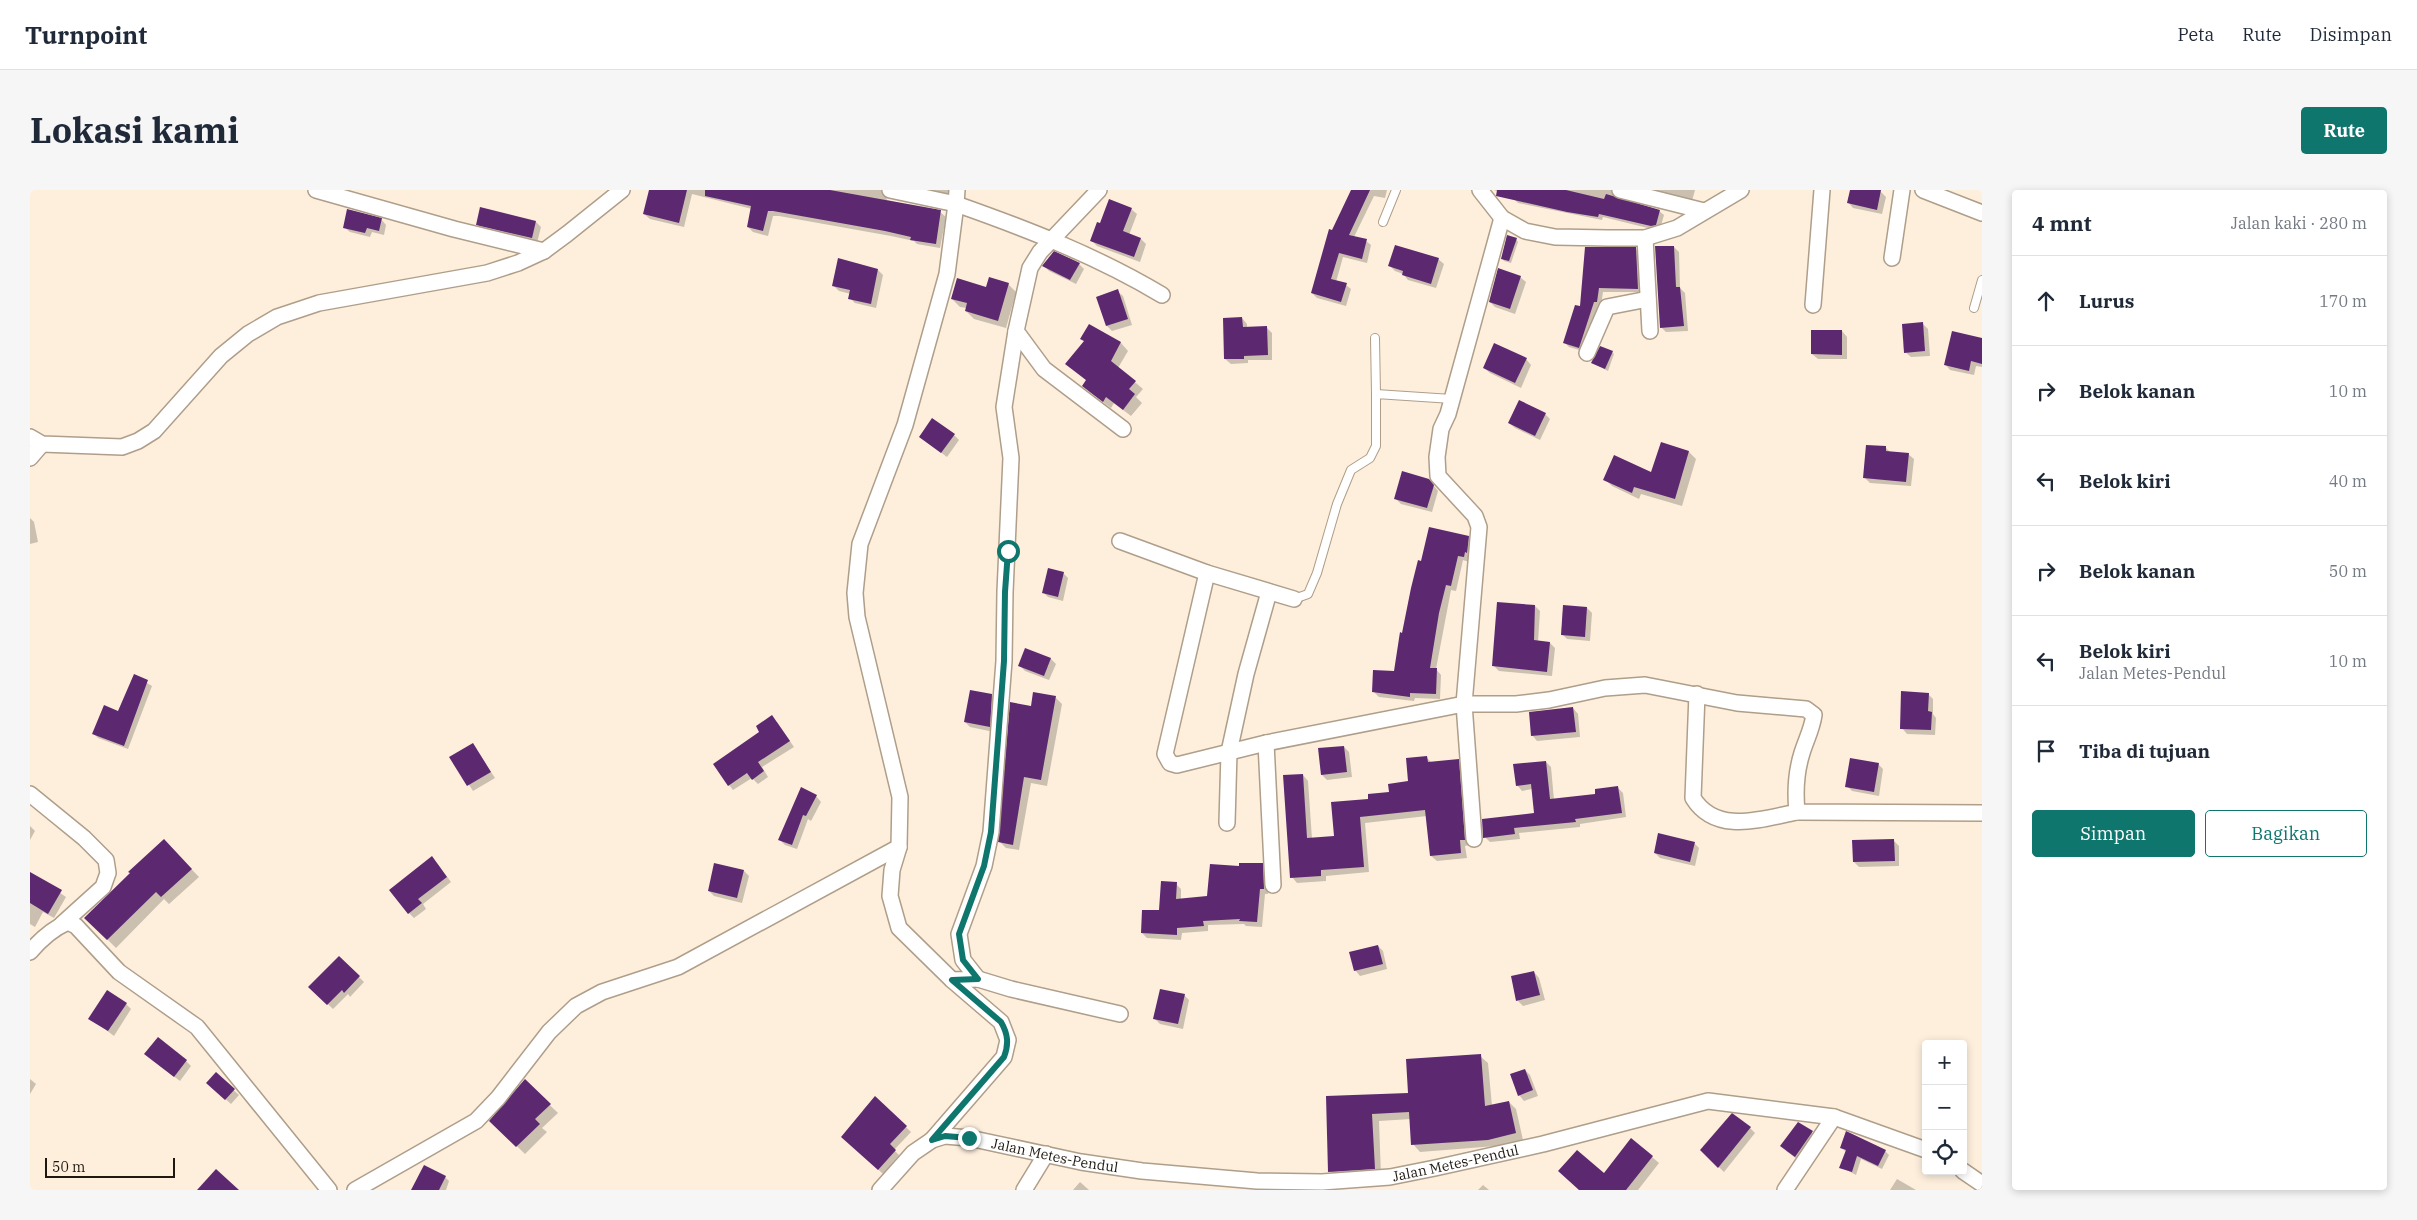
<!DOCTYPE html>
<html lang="id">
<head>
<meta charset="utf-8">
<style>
	:root { --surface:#fff; --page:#f6f6f7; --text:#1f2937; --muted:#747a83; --line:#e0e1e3; --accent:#0f766e }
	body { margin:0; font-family:"IBM Plex Serif",serif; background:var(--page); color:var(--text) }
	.controls { position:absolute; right:15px; bottom:15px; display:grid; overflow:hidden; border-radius:5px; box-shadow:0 2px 8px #0003 }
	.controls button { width:45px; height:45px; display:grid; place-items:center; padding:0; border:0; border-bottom:1px solid var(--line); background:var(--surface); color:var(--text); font:25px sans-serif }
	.scale { position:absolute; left:15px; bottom:12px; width:130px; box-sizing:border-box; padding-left:5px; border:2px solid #1f1810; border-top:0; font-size:14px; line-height:18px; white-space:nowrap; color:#1f1810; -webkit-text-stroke:4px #feefdd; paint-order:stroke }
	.stop { position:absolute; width:15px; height:15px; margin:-11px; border:4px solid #0f766e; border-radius:50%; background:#fff }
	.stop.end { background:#0f766e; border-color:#fff; box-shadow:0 1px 5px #0008 }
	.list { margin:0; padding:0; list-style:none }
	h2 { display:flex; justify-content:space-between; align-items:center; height:65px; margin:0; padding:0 20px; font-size:21px }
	h2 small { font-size:16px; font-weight:400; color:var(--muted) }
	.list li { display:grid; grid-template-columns:32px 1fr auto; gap:15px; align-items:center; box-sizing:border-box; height:90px; padding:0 20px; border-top:1px solid var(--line) }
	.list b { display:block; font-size:19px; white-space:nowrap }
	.list p { margin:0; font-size:16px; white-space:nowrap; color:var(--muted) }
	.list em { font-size:16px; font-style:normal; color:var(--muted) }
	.actions { display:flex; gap:10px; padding:15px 20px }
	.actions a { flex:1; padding:11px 0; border:1px solid var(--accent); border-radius:5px; text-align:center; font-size:18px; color:var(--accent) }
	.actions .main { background:var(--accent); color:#fff }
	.icon { flex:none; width:28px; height:28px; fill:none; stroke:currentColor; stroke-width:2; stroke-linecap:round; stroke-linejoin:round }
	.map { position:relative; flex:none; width:1952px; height:1000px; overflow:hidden; border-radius:5px }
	header { display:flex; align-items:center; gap:30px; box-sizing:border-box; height:70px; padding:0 25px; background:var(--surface); border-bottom:1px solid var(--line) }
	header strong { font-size:24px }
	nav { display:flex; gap:28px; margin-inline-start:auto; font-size:18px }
	.intro { display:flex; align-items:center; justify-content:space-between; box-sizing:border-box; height:120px; padding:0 30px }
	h1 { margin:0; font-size:35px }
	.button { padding:12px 22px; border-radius:5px; background:var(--accent); color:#fff; font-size:18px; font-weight:700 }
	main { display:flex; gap:30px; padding:0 30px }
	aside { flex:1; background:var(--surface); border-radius:5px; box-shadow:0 2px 8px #0003 }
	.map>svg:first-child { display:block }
	.shadow { fill:#0003 }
	.building { fill:#5c2971 }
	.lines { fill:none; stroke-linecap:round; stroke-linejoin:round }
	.service-casing { stroke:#af9e89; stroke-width:10 }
	.minor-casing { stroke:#af9e89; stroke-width:18 }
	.service { stroke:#fff; stroke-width:8 }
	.minor { stroke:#fff; stroke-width:15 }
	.route { stroke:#0f766e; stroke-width:6 }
	.labels { text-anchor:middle; stroke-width:5; stroke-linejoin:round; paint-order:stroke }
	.street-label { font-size:14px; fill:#1f1810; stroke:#feefdd }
</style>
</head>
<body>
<header>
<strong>Turnpoint</strong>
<nav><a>Peta</a><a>Rute</a><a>Disimpan</a></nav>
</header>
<div class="intro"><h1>Lokasi kami</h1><a class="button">Rute</a></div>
<main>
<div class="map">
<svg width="1952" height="1000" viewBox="0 0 1952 1000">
	<rect width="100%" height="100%" fill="#feefdd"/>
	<g class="shadow">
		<polygon points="643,0 858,0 855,4 857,10 910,22 916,27 910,58 887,54 884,51 861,46 749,26 743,26 738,46 723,42 718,37 722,19 662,4 654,37 620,29 614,24"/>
		<polygon points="889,0 922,0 920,7"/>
		<polygon points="1323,0 1357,0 1355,8 1344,6 1324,47 1336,51 1341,55 1337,73 1313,67 1306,92 1316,95 1321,99 1316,116 1287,108 1282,103 1303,42"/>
		<polygon points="1464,0 1587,0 1585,7 1629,21 1634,25 1630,39 1626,40 1573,27 1572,30 1488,13 1483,8"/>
		<polygon points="1619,0 1665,0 1662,11"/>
		<polygon points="1821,0 1851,2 1856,7 1852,24 1823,18 1818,12"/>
		<polygon points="1101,19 1107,24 1099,45 1111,49 1116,54 1110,72 1067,56 1062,51 1071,34"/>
		<polygon points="351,29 356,35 354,45 342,42 340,47 320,42 314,37"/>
		<polygon points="506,32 511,37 507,53 453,40 447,34"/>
		<polygon points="1486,49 1488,52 1481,73 1474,71 1472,68"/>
		<polygon points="1644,57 1649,62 1650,98 1655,103 1658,141 1636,142 1631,137"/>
		<polygon points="1556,58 1606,59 1610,63 1612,102 1573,102 1571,116 1569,115 1553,161 1539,157 1535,153 1551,118"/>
		<polygon points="1408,69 1414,74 1406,98 1378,90 1373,84 1365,81 1360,76"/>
		<polygon points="1049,74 1054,79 1046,94 1019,81 1014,76"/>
		<polygon points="848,80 853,85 846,118 825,113 820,108 821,104 809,101 804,96"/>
		<polygon points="1490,87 1496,92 1485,124 1465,117 1460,112"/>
		<polygon points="978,94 986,102 976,138 944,129 936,121 937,118 930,117 922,109"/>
		<polygon points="1087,101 1093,106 1102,135 1082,141 1077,136 1067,107"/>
		<polygon points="1212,128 1217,134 1217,138 1237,138 1242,143 1242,170 1218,170 1218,173 1201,174 1195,169"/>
		<polygon points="1893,134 1898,139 1900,166 1881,167 1875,162"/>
		<polygon points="1059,135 1091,153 1098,161 1088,178 1113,199 1106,207 1112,213 1101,226 1084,213 1081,218 1061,203 1054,196 1057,191 1037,174 1055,152 1052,149"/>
		<polygon points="1812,141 1817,147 1817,169 1788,169 1782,164"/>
		<polygon points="1952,149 1952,177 1946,176 1944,185 1920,180 1915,174"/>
		<polygon points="1582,162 1584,164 1578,181 1562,173"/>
		<polygon points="1496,169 1501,175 1491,198 1460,183 1454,178"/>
		<polygon points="1515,224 1520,229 1510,250 1485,238 1479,233"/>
		<polygon points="924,245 929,250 917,267 890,247"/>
		<polygon points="1631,253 1659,262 1666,269 1652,316 1611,304 1609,309 1582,296 1575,289 1622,283"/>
		<polygon points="1856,258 1860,262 1878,264 1884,269 1881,296 1840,293 1835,288"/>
		<polygon points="1399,290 1408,301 1402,322 1371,314 1365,308"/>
		<polygon points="0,328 4,332 8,352 0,354"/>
		<polygon points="1438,347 1443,352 1439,372 1433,370 1426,401 1421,400 1406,479 1411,485 1410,509 1385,508 1384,511 1349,507 1344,502 1365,482 1392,372"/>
		<polygon points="1033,383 1038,388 1033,411 1018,407 1013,402"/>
		<polygon points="1505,416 1510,421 1508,452 1520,453 1525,458 1522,486 1469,481 1463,475"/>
		<polygon points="1557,418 1562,423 1560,451 1537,449 1532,444"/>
		<polygon points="1021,469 1026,474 1019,490 995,481 990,476"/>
		<polygon points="105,486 122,496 98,559 68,548 64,544 89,523"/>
		<polygon points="1898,504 1903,509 1903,524 1906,528 1905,545 1877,544 1872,538"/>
		<polygon points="961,505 967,510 964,542 940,537 935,532"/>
		<polygon points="1026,508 1032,514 1017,596 1001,593 989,660 976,658 970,652 1002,517"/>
		<polygon points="1543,518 1548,524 1550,547 1507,551 1502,545"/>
		<polygon points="747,532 764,557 732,577 738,587 728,594 722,588 703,600 699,595"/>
		<polygon points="443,554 465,588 443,601 421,567"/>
		<polygon points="1314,557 1319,562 1322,587 1297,590 1292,585"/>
		<polygon points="1396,567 1402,573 1428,570 1434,576 1440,655 1435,656 1437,668 1407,671 1401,666 1397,626 1335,633 1339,682 1296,686 1296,691 1267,693 1262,687 1273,585 1278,591 1282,649 1306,647 1340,610 1360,603 1380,593"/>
		<polygon points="1516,572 1521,577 1524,610 1567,605 1588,598 1593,603 1596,627 1550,634 1550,637 1489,643 1490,649 1460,652 1455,647 1505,624 1502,599 1492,601 1487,595"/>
		<polygon points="1848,574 1853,579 1849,606 1822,601 1817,596"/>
		<polygon points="786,606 791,612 781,631 778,629 767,659 755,655 750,650"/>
		<polygon points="0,636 5,641 0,650"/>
		<polygon points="1864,651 1869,656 1869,676 1829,677 1824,672"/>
		<polygon points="1664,653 1669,658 1665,676 1630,668 1625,663"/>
		<polygon points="142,659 169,687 139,714 134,709 86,758 56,728"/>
		<polygon points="407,673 421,692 393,714 396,719 384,728 379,723"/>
		<polygon points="1232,675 1237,680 1238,704 1235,704 1232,737 1216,736 1214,734 1178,735 1178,741 1152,743 1151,750 1117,748 1112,743 1130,722 1146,694 1151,699 1151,710 1178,707 1210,677"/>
		<polygon points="714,681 719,686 712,713 684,706 679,701"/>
		<polygon points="0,682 36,707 24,728 13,722 5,737 0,734"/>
		<polygon points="1348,756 1353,761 1357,779 1330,786 1325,780"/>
		<polygon points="309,767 334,792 320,807 318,804 303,819 280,797"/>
		<polygon points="1504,782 1509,788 1515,810 1493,816 1488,811"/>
		<polygon points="1154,805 1159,810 1153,839 1130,834 1125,829"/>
		<polygon points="96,814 101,819 84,846 60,828"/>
		<polygon points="1450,866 1458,873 1462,916 1479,912 1486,919 1493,950 1466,956 1390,962 1383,954 1381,929 1349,931 1351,986 1307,989 1300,981 1297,907 1379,904"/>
		<polygon points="121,869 156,871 161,876 150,891"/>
		<polygon points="1495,880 1500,885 1508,906 1494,911 1489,905"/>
		<polygon points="186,884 209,905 201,914 183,898"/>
		<polygon points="0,889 6,894 0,904"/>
		<polygon points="495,891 528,923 512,938 517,942 495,964 461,931"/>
		<polygon points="845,907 881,942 864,960 869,965 853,984 817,951 835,921 833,920"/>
		<polygon points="1768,933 1788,947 1771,972 1756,961"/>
		<polygon points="1720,938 1725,943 1694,982 1671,960"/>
		<polygon points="1812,958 1855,961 1859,965 1852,979 1831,969 1826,985 1811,977 1816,962"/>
		<polygon points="1622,967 1629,973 1608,1000 1550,1000 1574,985"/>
		<polygon points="415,987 419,991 416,1000 382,1000"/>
		<polygon points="1867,989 1886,1000 1860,1000"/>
		<polygon points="1050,992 1059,1000 1043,1000"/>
		<polygon points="1453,995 1459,1000 1448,1000"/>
	</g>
	<g class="building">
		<polygon points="619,0 657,0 649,33 613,24"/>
		<polygon points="675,0 800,0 911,20 906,54 880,50 881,47 855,41 743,21 738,21 733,41 717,37 721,16 675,6"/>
		<polygon points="1321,0 1340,0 1319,45 1337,49 1332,69 1309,63 1301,89 1317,93 1311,112 1281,103 1299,39 1302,40"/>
		<polygon points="1467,0 1536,0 1574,9 1576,4 1630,20 1626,35 1621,36 1569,24 1568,27 1537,22 1466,6"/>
		<polygon points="1820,0 1851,0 1847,20 1817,13"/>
		<polygon points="1079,9 1102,18 1093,41 1111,48 1104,67 1060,51 1067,32 1070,33"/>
		<polygon points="450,17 506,31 502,48 446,35"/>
		<polygon points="317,19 352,28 349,41 337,38 335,43 313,38"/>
		<polygon points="1477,45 1487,48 1479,71 1471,69"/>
		<polygon points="1365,55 1409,68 1401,94 1372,85 1373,81 1358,76"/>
		<polygon points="1625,56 1644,56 1646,97 1650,97 1654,136 1630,138"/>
		<polygon points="1555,57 1606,57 1608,99 1569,98 1567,112 1564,112 1549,158 1533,153 1545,115 1550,116"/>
		<polygon points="1024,61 1050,73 1040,90 1012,76"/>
		<polygon points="808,68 848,79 841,114 818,109 820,100 802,96"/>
		<polygon points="1468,78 1491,86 1480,119 1459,112"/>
		<polygon points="959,87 979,93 968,131 935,121 937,113 921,109 927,88 956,97"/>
		<polygon points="1088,99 1098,129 1076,136 1066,107"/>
		<polygon points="1212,127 1213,137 1237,136 1238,165 1214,166 1214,169 1194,169 1193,128"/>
		<polygon points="1893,132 1895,161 1874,163 1872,134"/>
		<polygon points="1059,134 1091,152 1081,171 1106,191 1099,199 1105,204 1093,220 1076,207 1073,212 1052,196 1056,190 1035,174 1054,151 1050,149"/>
		<polygon points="1781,140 1812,140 1812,165 1781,164"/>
		<polygon points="1922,141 1952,148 1952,174 1941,171 1939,181 1914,175"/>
		<polygon points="1464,153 1497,168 1485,193 1453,178"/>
		<polygon points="1570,156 1583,161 1575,179 1561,173"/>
		<polygon points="1489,210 1516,223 1505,246 1478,233"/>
		<polygon points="902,228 925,244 911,263 889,247"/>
		<polygon points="1631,252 1659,261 1645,309 1604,297 1602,303 1573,290 1584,265 1621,282"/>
		<polygon points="1836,255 1856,256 1856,261 1879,263 1876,292 1833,288"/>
		<polygon points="1372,281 1399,289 1404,295 1397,318 1364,309"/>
		<polygon points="1399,337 1439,346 1437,363 1435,362 1434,367 1428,366 1421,396 1416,395 1409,423 1400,478 1407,478 1406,504 1380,503 1380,507 1342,502 1343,480 1364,481 1370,442 1372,443 1381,398 1388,370 1391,371"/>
		<polygon points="1018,378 1034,382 1028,407 1012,403"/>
		<polygon points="1467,412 1505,415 1504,450 1520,452 1517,482 1462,476"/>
		<polygon points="1533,415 1557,417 1555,447 1531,445"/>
		<polygon points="995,458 1021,468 1014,486 988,476"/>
		<polygon points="104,484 118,490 94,556 62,544 74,515 88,521"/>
		<polygon points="940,500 962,504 960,537 934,532"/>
		<polygon points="1871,501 1899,503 1898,521 1902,522 1901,540 1870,539"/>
		<polygon points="1003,502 1026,506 1011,590 994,587 983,655 968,652 980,512 1001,516"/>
		<polygon points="1543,517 1546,542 1501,546 1499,522"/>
		<polygon points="742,525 760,551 728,572 734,581 722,590 717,583 698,596 683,574 729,542 726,536"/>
		<polygon points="443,553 461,582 437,596 419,567"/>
		<polygon points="1314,556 1317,582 1291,585 1288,558"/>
		<polygon points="1397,566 1398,572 1429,569 1435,650 1430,650 1431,663 1400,666 1395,620 1330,627 1334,677 1291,680 1291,686 1260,688 1253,585 1273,584 1277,648 1304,646 1301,612 1338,609 1338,604 1359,602 1358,594 1378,591 1376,568"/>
		<polygon points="1820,568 1849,573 1844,602 1815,597"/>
		<polygon points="1516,571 1520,609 1565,604 1565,599 1588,596 1592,623 1545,629 1546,632 1484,638 1485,644 1453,648 1452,629 1504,623 1501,594 1486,596 1483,574"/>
		<polygon points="771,597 787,605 776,626 773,625 762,655 748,650"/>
		<polygon points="1628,643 1665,652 1660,672 1624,663"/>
		<polygon points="134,649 162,679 131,707 126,702 77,750 54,728 100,683 98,682"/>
		<polygon points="1864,649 1865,671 1823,672 1822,650"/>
		<polygon points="402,666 417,687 388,709 392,713 378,724 359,700"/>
		<polygon points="684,673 714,680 707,708 678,701"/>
		<polygon points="1209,673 1233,673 1234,699 1230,699 1227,732 1209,731 1210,729 1173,731 1174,736 1147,738 1147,745 1111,743 1112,720 1129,720 1131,691 1147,692 1146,709 1177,706 1180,674 1209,676"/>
		<polygon points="0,682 32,700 18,724 0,713"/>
		<polygon points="1348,755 1353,774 1324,781 1319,762"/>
		<polygon points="309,766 330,786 314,803 312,800 297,815 278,797"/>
		<polygon points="1504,781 1510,805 1486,811 1481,786"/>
		<polygon points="1130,799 1155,804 1148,834 1123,829"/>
		<polygon points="77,800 97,813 78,841 58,829"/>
		<polygon points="128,847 157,870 144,887 114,864"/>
		<polygon points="1451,864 1455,916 1479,911 1486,943 1458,950 1381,955 1379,922 1342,924 1345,979 1298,982 1296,906 1378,903 1376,869"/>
		<polygon points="1495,879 1503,900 1488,906 1480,884"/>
		<polygon points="186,882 205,899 195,910 176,893"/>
		<polygon points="495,889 521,914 505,929 510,934 486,957 459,931"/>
		<polygon points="845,906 877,936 860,954 866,960 848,980 811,947"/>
		<polygon points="1702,923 1721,937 1688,978 1670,960"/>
		<polygon points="1768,932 1783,941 1765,967 1750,956"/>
		<polygon points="1816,941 1856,960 1848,976 1827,966 1822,982 1809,978 1816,960 1810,958"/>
		<polygon points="1601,948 1623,966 1596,1000 1549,1000 1528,981 1547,960 1574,983"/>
		<polygon points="394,975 416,986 409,1000 381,1000"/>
		<polygon points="186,979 209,1000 167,1000"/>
	</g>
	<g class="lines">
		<g class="service-casing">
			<g id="service">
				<polyline points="1353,32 1366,0"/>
				<polyline points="1944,118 1952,90"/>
				<polyline points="1345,148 1346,204"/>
				<polyline points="1264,409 1278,404 1287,383 1307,314 1321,280 1340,268 1346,256 1346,204 1422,209"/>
			</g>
		</g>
		<g class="minor-casing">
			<g id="minor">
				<polyline points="286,0 424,39 514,61"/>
				<polyline points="860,0 926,14 927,0"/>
				<polyline points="1069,0 1010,62 1000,78 986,141 1014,179 1093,239"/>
				<polyline points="1450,0 1472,28 1495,41 1525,47 1578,48 1615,48 1647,38 1711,0"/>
				<polyline points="1590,0 1674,21"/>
				<polyline points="1893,0 1952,23"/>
				<polyline points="1615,48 1620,141"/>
				<polyline points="1862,68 1872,0"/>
				<polyline points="1783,115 1792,0"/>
				<polyline points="1557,163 1577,117 1618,109"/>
				<polyline points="0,247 12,254 92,257 108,251 124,241 191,166 218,144 247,127 289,113 457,83 488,73 514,61 537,44 592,0"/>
				<polyline points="0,268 12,254"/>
				<polyline points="1090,351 1177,383 1264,409"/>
				<path d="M1177,383L1135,564L1140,573L1147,575L1236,553L1434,514H1486L1519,510L1575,498L1615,495L1707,513L1776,519L1784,525C1782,539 1776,550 1772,563C1766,582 1765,602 1767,622L1952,623"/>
				<path d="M1667,504L1663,608C1686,645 1731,629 1767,622"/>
				<polyline points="1236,553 1243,695"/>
				<polyline points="0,604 54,648 76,670 78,683 73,697 32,734"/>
				<polyline points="1197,633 1199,562 1216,484 1239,402"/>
				<polyline points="1444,649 1434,514 1449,337 1445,326 1408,286 1407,267 1411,239 1418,224 1472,28"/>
				<path d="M0,762C11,749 22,739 38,732L46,736L89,782L167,837L299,1000"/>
				<polyline points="948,789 981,799 1090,824"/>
				<polyline points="922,790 948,789 933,770 929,744 954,676 961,642 974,471 975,402 981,268 974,217 986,141"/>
				<path d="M902,950L974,867L978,850L971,832L922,790L869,738L860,706L862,680L869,657L870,607L827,427L825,403L830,354L875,235L917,84L926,14C997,39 1067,66 1132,105"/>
				<polyline points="1933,981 1952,994"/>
				<polyline points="325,1000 446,931 468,908 519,842 546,816 572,802 648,777 869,657"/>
				<path id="s1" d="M850,1000L883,963L902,950L915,946L939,948L1051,972L1112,981L1227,991L1292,992L1360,987L1405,978L1513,954L1678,911L1804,927L1896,960"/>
				<polyline points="994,1000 1016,964"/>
				<polyline points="1755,1000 1804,927"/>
			</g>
		</g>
		<use href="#service" class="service"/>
		<use href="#minor" class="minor"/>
	</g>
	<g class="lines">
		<path class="route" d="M939,948L915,946L902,950L974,867C979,854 978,844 971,832L922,790L948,789L933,770L929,744L954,676L961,642L974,471L975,402L978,361"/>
	</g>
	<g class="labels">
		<g class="street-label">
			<text dy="5" stroke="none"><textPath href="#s1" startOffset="198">Jalan Metes-Pendul</textPath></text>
			<text dy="5" stroke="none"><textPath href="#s1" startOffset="602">Jalan Metes-Pendul</textPath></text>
		</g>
	</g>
</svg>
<div class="controls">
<button>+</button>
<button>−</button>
<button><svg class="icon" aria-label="locate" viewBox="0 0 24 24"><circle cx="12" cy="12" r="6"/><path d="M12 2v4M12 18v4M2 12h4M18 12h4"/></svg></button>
</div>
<div class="scale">50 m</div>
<div class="stop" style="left:978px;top:361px"></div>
<div class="stop end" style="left:939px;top:948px"></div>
</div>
<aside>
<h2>4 mnt<small>Jalan kaki · 280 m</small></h2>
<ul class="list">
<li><svg class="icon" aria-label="ahead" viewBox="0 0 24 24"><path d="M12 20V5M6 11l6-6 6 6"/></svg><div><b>Lurus</b></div><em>170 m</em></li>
<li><svg class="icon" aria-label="right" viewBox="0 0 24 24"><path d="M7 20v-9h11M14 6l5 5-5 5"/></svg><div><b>Belok kanan</b></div><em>10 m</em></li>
<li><svg class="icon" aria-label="left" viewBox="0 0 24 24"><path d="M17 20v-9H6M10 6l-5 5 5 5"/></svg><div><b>Belok kiri</b></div><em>40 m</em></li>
<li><svg class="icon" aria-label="right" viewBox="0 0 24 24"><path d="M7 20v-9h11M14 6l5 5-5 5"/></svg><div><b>Belok kanan</b></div><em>50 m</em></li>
<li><svg class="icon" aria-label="left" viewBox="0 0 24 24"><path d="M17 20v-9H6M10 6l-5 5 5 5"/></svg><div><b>Belok kiri</b><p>Jalan Metes-Pendul</p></div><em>10 m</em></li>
<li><svg class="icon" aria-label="arrive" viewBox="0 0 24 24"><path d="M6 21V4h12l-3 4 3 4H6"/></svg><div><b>Tiba di tujuan</b></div></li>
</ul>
<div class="actions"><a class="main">Simpan</a><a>Bagikan</a></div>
</aside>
</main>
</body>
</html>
